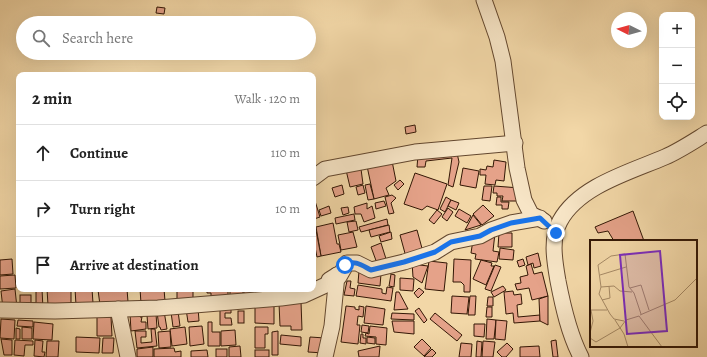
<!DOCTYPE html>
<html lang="en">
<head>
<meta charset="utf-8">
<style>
	:root { --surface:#fff; --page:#f2f2f2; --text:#222; --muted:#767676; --line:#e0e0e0 }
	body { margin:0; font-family:Alegreya,serif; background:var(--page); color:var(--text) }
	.controls { position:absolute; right:12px; top:12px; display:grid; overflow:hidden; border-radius:8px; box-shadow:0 4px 16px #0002 }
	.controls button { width:36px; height:36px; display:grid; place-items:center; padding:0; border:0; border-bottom:1px solid var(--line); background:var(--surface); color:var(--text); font:20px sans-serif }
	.compass { position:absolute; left:611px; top:12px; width:36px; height:36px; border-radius:50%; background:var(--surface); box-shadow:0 4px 16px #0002; rotate:275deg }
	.stop { position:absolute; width:12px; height:12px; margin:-9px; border:3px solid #1a73e8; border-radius:50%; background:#fff }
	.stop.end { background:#1a73e8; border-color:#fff; box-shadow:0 1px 4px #0008 }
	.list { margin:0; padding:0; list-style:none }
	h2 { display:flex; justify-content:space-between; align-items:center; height:52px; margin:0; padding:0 16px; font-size:17px }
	h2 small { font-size:13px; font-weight:400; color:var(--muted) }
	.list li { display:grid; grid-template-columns:26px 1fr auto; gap:12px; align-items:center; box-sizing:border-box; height:56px; padding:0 16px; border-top:1px solid var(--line) }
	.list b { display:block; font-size:15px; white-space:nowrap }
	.list em { font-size:13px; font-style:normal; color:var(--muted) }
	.icon { flex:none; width:22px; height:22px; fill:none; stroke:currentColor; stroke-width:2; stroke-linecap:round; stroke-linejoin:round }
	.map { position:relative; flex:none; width:707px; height:357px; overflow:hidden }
	.search { position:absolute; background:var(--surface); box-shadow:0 4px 16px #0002; left:16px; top:16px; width:300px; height:44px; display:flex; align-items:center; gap:10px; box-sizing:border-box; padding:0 14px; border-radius:22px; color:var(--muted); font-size:15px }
	.panel { position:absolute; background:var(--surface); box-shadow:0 4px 16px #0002; left:16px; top:72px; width:300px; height:220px; border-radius:8px }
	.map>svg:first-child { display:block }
	.building { fill:#e5a289; stroke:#331705 }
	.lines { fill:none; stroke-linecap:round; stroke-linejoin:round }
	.minor-casing { stroke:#63472e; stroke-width:17 }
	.minor { stroke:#f7e5c6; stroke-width:15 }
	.route { stroke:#1a73e8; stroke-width:5 }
	.inset-road { fill:none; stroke:#a68a66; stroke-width:1 }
	.view { fill:#7b2cbf; fill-opacity:0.15; stroke:#7b2cbf; stroke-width:2 }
	.inset-edge { fill:none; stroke:#331705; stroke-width:2 }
</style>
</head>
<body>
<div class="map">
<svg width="707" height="357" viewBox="0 0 707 357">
	<rect width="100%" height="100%" fill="#f2d7a7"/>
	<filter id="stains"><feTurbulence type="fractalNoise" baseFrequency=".005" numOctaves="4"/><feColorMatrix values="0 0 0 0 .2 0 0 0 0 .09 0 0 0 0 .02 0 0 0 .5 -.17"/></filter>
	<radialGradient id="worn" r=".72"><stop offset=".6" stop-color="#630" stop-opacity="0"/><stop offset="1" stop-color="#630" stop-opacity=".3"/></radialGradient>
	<g class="building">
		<polygon points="157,7 165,8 164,14 156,13"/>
		<polygon points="415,125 416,132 406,134 405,127"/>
		<polygon points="457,153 459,162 453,187 448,185 452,158 426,161 425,167 417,167 418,155"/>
		<polygon points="494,160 506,162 504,181 496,180 495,185 485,184 486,175 480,175 480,169 486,170 487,166 493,167"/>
		<polygon points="392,161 396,181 386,188 389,195 374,199 367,166"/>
		<polygon points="463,168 479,171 476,188 460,185"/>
		<polygon points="361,169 363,184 350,187 346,170"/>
		<polygon points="415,173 447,184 438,210 427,206 422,210 404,204"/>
		<polygon points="400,180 404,184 398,190 394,185"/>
		<polygon points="370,184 374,199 368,200 365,185"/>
		<polygon points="342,185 344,194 335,197 332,188"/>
		<polygon points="363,185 365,193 358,195 356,187"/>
		<polygon points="484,186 492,186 490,201 482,200"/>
		<polygon points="494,186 520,188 519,201 502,201 503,196 497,196 497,193 493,193"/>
		<polygon points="392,195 396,198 391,203 394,213 389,214 385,197"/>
		<polygon points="446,197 451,200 445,212 440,209"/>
		<polygon points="497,197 501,197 501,202 509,202 508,209 502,209 502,205 496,205"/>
		<polygon points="451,200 459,203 456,210 448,206"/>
		<polygon points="315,201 320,217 314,219 313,202"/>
		<polygon points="384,201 386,206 376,209 375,203"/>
		<polygon points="367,203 367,209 372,206 375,218 364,222 361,214 355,214 354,207"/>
		<polygon points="483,205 494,216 482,225 473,214"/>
		<polygon points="329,206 331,213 321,216 319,210"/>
		<polygon points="348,207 349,213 343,215 341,208"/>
		<polygon points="448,208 453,212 447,221 442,217"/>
		<polygon points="459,209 471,216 467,223 455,216"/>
		<polygon points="437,210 442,214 434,224 429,220"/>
		<polygon points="633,211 644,241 614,241 608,231 598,233 595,227"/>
		<polygon points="354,214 355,220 336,224 335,218"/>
		<polygon points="473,215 481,225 465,230"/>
		<polygon points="387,219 388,225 361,232 359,227"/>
		<polygon points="356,221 358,230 349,232 347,222"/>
		<polygon points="333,223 337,244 339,244 341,252 321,256 316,227"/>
		<polygon points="313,225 315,225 321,256 317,257 313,237"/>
		<polygon points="389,225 390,232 371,237 369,230"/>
		<polygon points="417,230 423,252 406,257 400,235"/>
		<polygon points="353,232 357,247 341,250 338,235"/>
		<polygon points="391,232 392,239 381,242 379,236"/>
		<polygon points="495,233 493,251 499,252 497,262 475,259 476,254 471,253 473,240"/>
		<polygon points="499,233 512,233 512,247 498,247"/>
		<polygon points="381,243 387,262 378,266 371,247"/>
		<polygon points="500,248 514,250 513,260 499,259"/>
		<polygon points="538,253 541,266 534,268 533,263 528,265 526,257"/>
		<polygon points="12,259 13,274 0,275 0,260"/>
		<polygon points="454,259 471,260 470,292 464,292 464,285 461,282 453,282"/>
		<polygon points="523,259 525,265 519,267 517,261"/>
		<rect x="17" y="260" width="2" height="25"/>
		<polygon points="481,260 492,263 491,266 494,266 486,285 473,279"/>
		<polygon points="429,261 447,263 444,291 425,289"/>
		<polygon points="412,262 420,262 420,265 428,266 422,283 413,277"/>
		<polygon points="531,264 534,274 542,272 548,296 532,300 529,288 517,290 515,284 521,283 520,277 528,275 526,266"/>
		<polygon points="495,265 501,267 491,291 485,289"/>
		<polygon points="359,271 381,274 380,286 358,283"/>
		<polygon points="391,274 395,275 394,287 389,286"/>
		<polygon points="15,275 16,288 0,289 0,276"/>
		<polygon points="400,278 414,279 413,291 400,290"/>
		<polygon points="347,281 351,281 350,288 355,289 354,296 344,295"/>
		<polygon points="358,285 382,289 382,293 386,294 387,287 393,288 391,301 356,296"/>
		<polygon points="503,286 506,290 494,297 491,292"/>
		<polygon points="419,288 424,292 418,298 414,293"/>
		<polygon points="15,289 17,308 3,309 1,291"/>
		<polygon points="36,289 42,289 43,309 30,303 36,303"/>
		<polygon points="47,289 71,289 71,304 48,305"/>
		<polygon points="75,289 92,289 93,303 76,305"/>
		<polygon points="105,289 127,289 128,302 100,305 98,290"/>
		<polygon points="140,289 164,289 165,301 141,303"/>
		<polygon points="177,289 193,289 193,299 177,300"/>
		<polygon points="207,289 219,289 219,291 228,289 228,298 211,298 211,293 207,293"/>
		<rect x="230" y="289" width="13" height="7"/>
		<rect x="244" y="290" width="23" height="5"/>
		<polygon points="513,291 514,295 521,294 522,304 517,305 518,317 540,315 540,321 514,323 513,313 506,314 504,292"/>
		<polygon points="396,292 399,292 408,309 394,310"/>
		<rect x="20" y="295" width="11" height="8"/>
		<polygon points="452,296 469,297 467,314 451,313"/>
		<polygon points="470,296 476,296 475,315 468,315"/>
		<polygon points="548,296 548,325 540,321 539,299"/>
		<polygon points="488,297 493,297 493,306 487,306"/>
		<polygon points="301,302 302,330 291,330 291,326 280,326 279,303"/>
		<polygon points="255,306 274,306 274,324 255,323"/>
		<polygon points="346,306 355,307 355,309 359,310 359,306 364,307 363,317 358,316 357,325 360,325 358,344 341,342"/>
		<polygon points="366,306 385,309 383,325 364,323"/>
		<polygon points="198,307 199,321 188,322 186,309"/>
		<polygon points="220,307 231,307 231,313 225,313 225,318 231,318 232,325 220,325"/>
		<polygon points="487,307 492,307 492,317 486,317"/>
		<polygon points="419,308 427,320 424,323 415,311"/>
		<polygon points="164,311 167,329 161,330 160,327 159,327 157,312"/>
		<polygon points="178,311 180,326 173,327 171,312"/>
		<rect x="238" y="311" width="6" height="12"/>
		<polygon points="392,313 414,314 414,320 391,319"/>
		<polygon points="435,313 462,335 457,341 430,319"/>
		<polygon points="130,314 140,314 140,317 142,317 141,322 146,322 146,329 131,331"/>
		<polygon points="156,314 157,328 148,329 147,315"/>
		<polygon points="97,317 111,317 112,336 97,336"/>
		<polygon points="1,319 15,320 14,339 0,338"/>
		<polygon points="487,319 496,320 494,339 486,339"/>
		<polygon points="18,320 33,321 33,327 17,326"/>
		<polygon points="496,320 507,321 505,340 495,339"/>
		<polygon points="392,321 414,321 414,334 394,332"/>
		<polygon points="34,322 53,324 52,340 33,339"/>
		<polygon points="208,322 212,322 212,332 220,332 220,346 208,346"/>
		<polygon points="474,324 485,324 484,337 474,336"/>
		<polygon points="362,325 369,326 368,333 361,332"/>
		<polygon points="202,326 204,344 190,346 189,327"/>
		<polygon points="370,326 387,328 386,345 376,344 376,337 365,336 366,333 369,334"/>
		<polygon points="22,327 32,328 32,339 22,339"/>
		<polygon points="185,327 187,344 172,346 170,329"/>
		<polygon points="255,327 268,327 268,334 265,334 265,348 255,348"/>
		<polygon points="16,328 20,329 20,339 16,339"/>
		<polygon points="151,329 155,329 157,346 137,348 135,331 146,331 146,337 141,337 141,343 152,342"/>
		<polygon points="235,330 236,345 221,346 221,331"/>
		<polygon points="170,331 171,347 159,348 158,332"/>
		<polygon points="278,331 278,355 272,355 272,332"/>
		<polygon points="361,334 363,334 363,338 366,338 366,344 360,343"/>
		<polygon points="281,335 301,337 301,346 280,344"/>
		<polygon points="76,337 100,338 99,353 76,352"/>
		<polygon points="310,337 325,338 324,353 308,352"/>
		<polygon points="367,337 375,338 375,344 367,343"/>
		<polygon points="103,338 114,338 113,353 102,353"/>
		<polygon points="1,339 12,340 12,355 4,355"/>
		<polygon points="422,339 431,348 424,356 414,347"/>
		<polygon points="15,340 33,341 33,345 25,345 24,356 14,355"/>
		<polygon points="35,340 43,341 42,352 45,352 44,357 34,356"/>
		<polygon points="556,340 558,357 553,357 551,341"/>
		<polygon points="47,341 59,341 58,357 46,357"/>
		<polygon points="477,341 482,342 481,357 476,357"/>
		<polygon points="483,341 495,342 493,357 482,357"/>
		<polygon points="461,343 472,344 471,357 459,357"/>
		<polygon points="507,343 513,349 506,357 502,357 497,352"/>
		<polygon points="240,346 241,357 229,357 229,347"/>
		<polygon points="380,346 379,357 359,357 358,351"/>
		<polygon points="539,346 540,357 520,357 520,347"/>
		<polygon points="153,347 153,357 137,357 137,349"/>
		<polygon points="174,348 175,352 181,351 181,357 154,357 154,349"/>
		<rect x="216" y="349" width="11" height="8"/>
		<polygon points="432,349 436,353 432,357 424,357"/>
		<polygon points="207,350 208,357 191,357 191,351"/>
		<rect x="255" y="350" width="14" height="7"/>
	</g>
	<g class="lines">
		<g class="minor-casing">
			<g id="minor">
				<polyline points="484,0 497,37 503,61 517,168 524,200 531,214 544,221"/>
				<polyline points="313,178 325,169 415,152 515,143"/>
				<polyline points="118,309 128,357"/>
				<polyline points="0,310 55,311 158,308 281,298 304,295 328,284 329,280 337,275 339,277 347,263 357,263 371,270 404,262 435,252 451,242 480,236 491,230 511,223 540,218"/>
				<polyline points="325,357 332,326 337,275"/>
				<path d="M581,357C569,334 563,307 558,281C555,263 550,239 560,221C579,186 630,172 665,157C679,151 694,141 707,133"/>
			</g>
		</g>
		<use href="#minor" class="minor"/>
	</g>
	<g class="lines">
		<path class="route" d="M345,265C354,259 363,266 371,270L404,262L435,252L451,242L480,236L491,230L511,223L540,218L556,233"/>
	</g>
	<g transform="translate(590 240)">
		<rect width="107" height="107" fill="#f2d7a7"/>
		<path class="inset-road" d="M10,35L36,27M11,47L9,54L20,74L24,79L34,81M40,48L51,45L59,70M42,52L30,51L24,46L11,47L8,25L21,16L35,14L39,47L44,53L51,74M12,60L20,58L19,46M50,75L85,60L107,38M25,80L34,94L38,107M0,93L3,81L1,70H17M0,98L6,102L30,88L36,80L49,76L72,107"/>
		<path class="view" d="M70,11L77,91L37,94L30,15Z"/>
		<rect width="107" height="107" class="inset-edge"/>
	</g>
	<rect width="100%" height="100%" filter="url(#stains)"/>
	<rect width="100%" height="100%" fill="url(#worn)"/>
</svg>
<div class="controls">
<button>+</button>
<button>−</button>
<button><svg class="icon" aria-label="locate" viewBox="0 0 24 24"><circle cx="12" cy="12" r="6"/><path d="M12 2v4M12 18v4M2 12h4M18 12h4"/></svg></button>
</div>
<svg class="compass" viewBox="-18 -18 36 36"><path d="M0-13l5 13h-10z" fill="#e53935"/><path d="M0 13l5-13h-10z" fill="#767676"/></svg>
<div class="stop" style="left:345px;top:265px"></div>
<div class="stop end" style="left:556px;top:233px"></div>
<div class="search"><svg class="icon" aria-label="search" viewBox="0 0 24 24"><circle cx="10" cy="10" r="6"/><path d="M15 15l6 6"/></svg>Search here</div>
<section class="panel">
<h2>2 min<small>Walk · 120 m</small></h2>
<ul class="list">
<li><svg class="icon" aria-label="ahead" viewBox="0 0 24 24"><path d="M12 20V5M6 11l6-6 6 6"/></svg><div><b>Continue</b></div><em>110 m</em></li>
<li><svg class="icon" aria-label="right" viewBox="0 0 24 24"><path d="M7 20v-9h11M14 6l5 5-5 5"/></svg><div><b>Turn right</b></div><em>10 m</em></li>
<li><svg class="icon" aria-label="arrive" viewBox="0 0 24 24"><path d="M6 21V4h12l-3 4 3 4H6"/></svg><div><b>Arrive at destination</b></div></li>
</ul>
</section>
</div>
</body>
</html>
